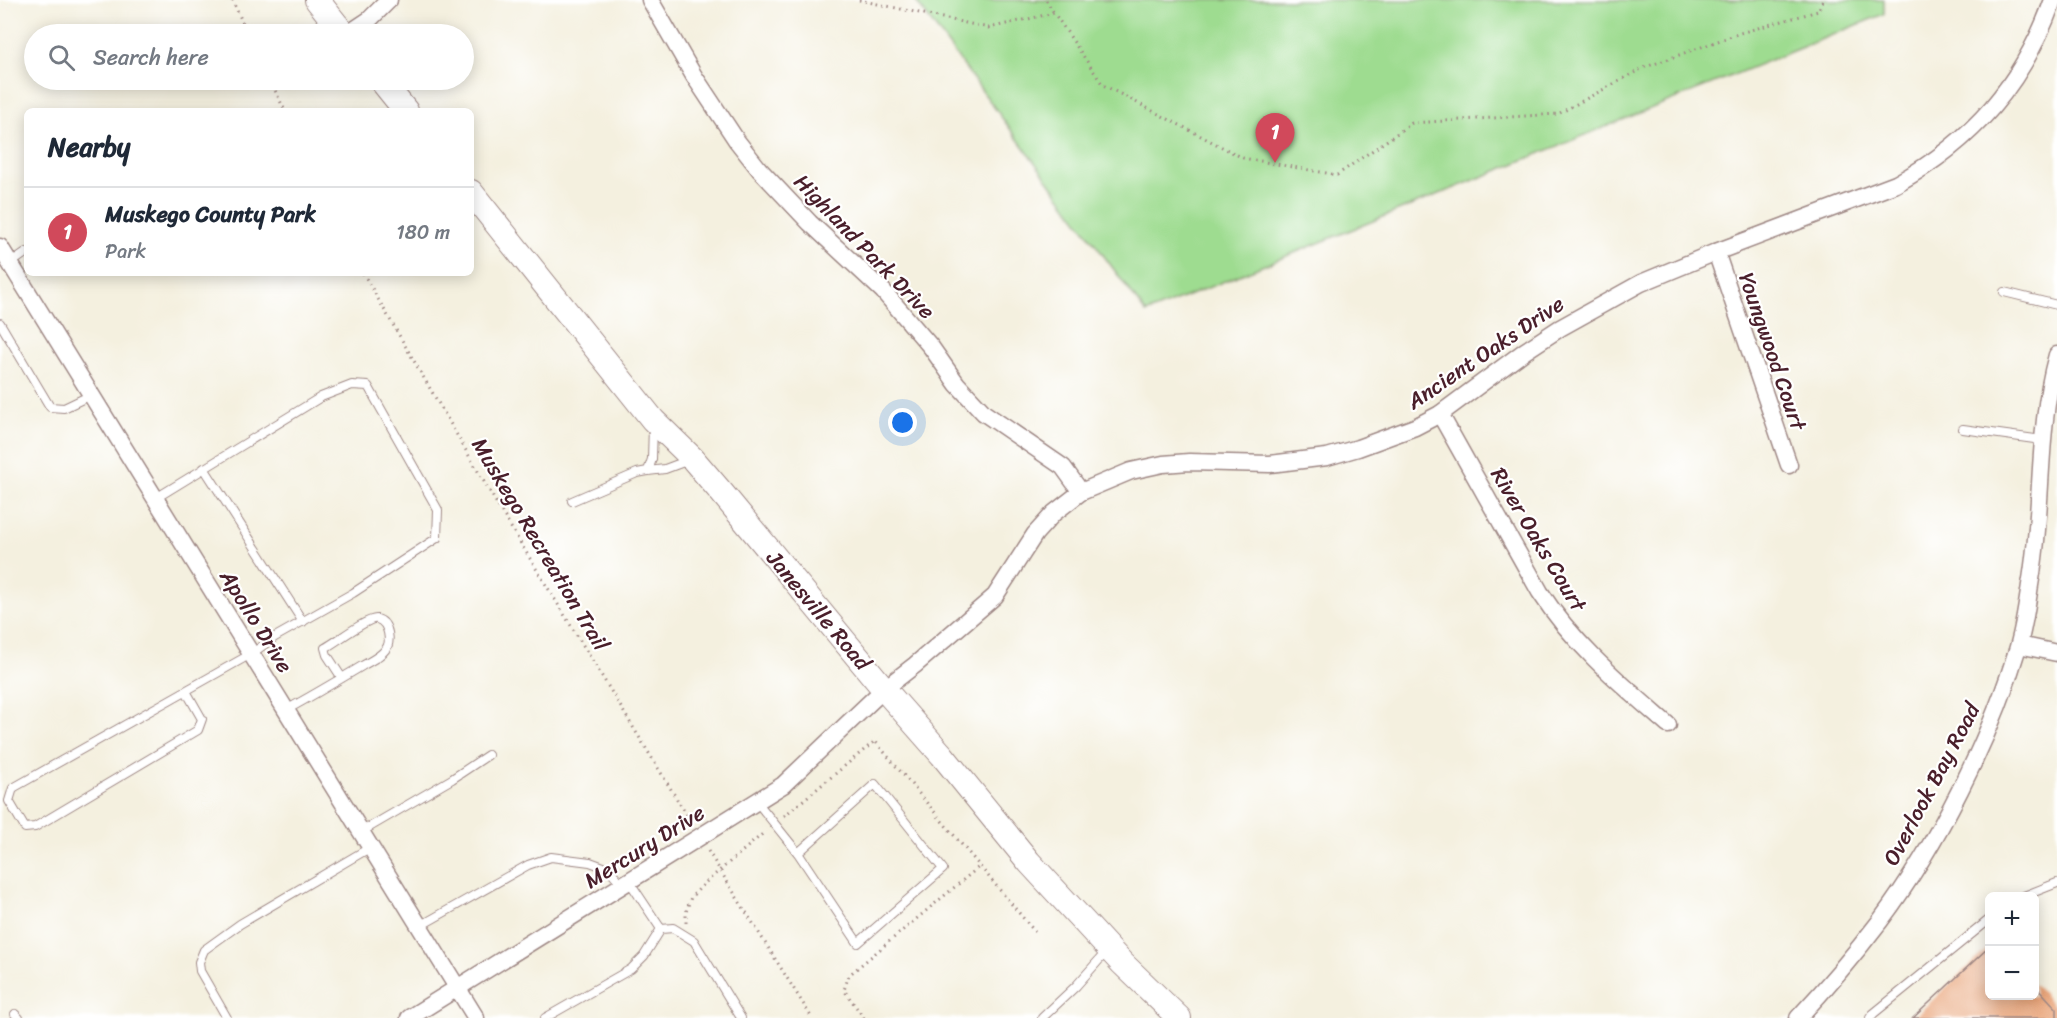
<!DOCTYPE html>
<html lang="en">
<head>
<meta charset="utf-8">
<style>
	:root { --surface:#fff; --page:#f2f2f3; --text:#1f2937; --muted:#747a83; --line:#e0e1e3; --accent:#d1495b }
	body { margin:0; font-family:Sriracha,sans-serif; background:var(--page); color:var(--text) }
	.controls { position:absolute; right:18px; bottom:18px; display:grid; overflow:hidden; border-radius:9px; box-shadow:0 3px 15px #0003 }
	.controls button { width:54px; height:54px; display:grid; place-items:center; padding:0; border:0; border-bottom:2px solid var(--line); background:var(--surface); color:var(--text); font:30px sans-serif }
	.you { position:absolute; left:903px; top:423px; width:21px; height:21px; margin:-15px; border:4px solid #fff; border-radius:50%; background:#1a73e8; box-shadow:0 0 0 9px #1a73e833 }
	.badge { display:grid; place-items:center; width:39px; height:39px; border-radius:50%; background:var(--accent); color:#fff; font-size:20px; font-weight:700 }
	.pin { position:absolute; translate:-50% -50px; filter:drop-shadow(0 2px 3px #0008) }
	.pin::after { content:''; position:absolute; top:32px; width:21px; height:18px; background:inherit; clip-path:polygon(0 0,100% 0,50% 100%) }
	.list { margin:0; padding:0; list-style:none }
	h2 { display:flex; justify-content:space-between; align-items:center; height:78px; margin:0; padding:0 24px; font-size:26px }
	h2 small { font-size:20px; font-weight:400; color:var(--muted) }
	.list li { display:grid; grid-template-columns:39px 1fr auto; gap:18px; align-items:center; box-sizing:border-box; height:90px; padding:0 24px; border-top:2px solid var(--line) }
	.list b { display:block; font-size:22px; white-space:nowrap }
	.list p { margin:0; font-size:20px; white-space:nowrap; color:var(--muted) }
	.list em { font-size:20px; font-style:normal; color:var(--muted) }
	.icon { flex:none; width:33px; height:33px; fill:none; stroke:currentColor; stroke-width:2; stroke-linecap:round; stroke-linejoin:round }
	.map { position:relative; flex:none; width:2057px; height:1018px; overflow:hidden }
	.search { position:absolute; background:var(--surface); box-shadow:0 3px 15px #0003; left:24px; top:24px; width:450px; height:66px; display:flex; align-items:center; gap:15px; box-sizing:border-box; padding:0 21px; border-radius:33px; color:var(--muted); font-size:22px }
	.panel { position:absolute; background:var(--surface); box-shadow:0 3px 15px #0003; left:24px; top:108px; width:450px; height:168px; border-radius:9px }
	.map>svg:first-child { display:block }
	.green { fill:#9edc90; stroke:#747e5e; stroke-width:1.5 }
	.building { fill:#e8a276 }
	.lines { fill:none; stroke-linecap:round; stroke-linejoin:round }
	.service-casing { stroke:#9f8885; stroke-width:10 }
	.minor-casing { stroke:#9f8885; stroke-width:19 }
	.secondary-casing { stroke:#9f8885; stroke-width:26 }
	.path { stroke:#9f8885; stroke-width:3; stroke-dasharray:1.5 4.5; stroke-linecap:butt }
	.service { stroke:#fff; stroke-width:8 }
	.minor { stroke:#fff; stroke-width:16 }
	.secondary { stroke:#fff; stroke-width:24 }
	.labels { text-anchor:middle; stroke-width:4.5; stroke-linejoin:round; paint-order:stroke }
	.street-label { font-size:22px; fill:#4a1f2b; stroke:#fff }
</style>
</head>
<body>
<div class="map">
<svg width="2057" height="1018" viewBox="0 0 2057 1018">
	<rect width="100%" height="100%" fill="#fff"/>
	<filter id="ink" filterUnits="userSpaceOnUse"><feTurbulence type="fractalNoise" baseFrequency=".0167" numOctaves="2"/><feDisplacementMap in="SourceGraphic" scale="12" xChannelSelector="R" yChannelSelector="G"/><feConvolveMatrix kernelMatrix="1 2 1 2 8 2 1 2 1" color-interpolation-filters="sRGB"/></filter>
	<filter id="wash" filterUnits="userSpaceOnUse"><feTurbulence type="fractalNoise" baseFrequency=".008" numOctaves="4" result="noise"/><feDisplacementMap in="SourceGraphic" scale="24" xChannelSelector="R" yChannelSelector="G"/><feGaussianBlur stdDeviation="1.35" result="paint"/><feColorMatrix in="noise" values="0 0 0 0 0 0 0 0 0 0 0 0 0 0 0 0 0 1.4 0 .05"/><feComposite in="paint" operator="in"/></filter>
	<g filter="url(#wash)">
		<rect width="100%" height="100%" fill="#f4f0df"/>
		<polygon class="green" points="915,0 1884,0 1884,14 1146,313"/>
		<g id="blocks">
			<polygon class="building" points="1989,947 1989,996 2034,996 2034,984 2057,1009 2057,1018 1913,1018"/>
		</g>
	</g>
	<g filter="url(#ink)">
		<use href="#blocks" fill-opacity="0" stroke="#9f8885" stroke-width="1.5"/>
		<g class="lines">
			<g class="service-casing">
				<g id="service">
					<polyline points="10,264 27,252"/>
					<polyline points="2004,292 2057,305"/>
					<polyline points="0,323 50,407 64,408 91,395"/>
					<polyline points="653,426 652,459 648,471 665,469 689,460"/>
					<polyline points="1963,429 2042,440"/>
					<polyline points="204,468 303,622"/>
					<polyline points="156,498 321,397 352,385 368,386 438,510 437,538 353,593 275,637 251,654 13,788 9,801 25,828 35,827 198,730 202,719 186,691"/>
					<polyline points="572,501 637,473 648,471"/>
					<path d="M286,710C312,696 337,681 362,666C370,661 380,657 385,650C392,643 389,622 377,619C368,617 335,643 325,648L327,655L342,678"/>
					<polyline points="757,802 798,853 858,943 943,869 875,784 798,853"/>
					<polyline points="361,832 452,779 488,755"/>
					<polyline points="629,881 661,929 673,928 694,941 741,1018"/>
					<polyline points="2024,896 2057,883"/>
					<polyline points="420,926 528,865 551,857 590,862 609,869 623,885"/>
					<polyline points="15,1014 19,1018"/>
					<polyline points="227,1018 200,971 199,962 204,950 240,924 371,847"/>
					<polyline points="545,1018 631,969 644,956 661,929"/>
					<polyline points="1042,1018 1076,986 1107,951"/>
					<polyline points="1870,1018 1873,1014 1990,919"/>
				</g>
			</g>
			<g class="minor-casing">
				<g id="minor">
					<polyline points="650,0 694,76 737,141 759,169 810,223 883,291 931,347 957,384 984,413 1063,467 1081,492"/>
					<polyline points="348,34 369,20 389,0"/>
					<polyline points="0,247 476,1018"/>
					<polyline points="1716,252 1789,465"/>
					<path d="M1440,414L1540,592C1574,645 1621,684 1668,725"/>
					<polyline points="2019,645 2057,653"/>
					<path d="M409,1018L783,785L884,689L915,665L995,596L1035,534L1054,513L1081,492L1131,471L1163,464L1189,462L1270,464L1327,457L1358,448L1415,427L1440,414L1525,351L1560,328L1641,283L1716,252L1896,184C1973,141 2023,84 2053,0"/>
					<path d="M1798,1018C1827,987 1854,955 1880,921C1937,845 1991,738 2018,647C2024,627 2027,605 2030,585C2044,509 2036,430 2057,355"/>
				</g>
			</g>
			<g class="secondary-casing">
				<g id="secondary">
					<polyline points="317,0 344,34"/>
					<polyline points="381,80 406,111"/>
					<polyline points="471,192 653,420 692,458 722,493 884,689 942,755 1029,862 1122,963 1179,1018"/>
				</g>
			</g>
			<g class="path">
				<polyline points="232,0 248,34"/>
				<polyline points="859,0 989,28 1054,13 1103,85 1243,158 1337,175 1412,123 1558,114 1643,68 1740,33 1818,11 1823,0"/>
				<polyline points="1046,0 1054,13"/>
				<polyline points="270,80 285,111"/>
				<polyline points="363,273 504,516 691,822"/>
				<polyline points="784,816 875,741 1035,932"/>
				<polyline points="708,851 812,1018"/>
				<polyline points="686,923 686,912 691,897 706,882 765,832"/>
				<polyline points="864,1018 844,990 849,975 980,866"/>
			</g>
			<use href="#service" class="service"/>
			<use href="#minor" class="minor"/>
			<use href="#secondary" class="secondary"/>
		</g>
	</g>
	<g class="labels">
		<g class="street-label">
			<text transform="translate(865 246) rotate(46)" y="8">Highland Park Drive</text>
			<text transform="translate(1773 351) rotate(71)" y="8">Youngwood Court</text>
			<text transform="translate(1485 352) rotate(-34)" y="8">Ancient Oaks Drive</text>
			<text transform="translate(1539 539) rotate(59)" y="8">River Oaks Court</text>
			<text transform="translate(541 544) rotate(59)" y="8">Muskego Recreation Trail</text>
			<text transform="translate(819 610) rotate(50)" y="8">Janesville Road</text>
			<text transform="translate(257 621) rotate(58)" y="8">Apollo Drive</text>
			<text transform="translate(1931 784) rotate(-62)" y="8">Overlook Bay Road</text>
			<text transform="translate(644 846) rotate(-32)" y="8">Mercury Drive</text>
		</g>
	</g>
</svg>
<div class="controls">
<button>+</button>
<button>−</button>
</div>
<div class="you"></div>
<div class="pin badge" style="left:1275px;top:163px">1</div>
<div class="search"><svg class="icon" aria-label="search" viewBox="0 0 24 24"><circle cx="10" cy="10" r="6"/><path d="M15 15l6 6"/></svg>Search here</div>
<section class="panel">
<h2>Nearby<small></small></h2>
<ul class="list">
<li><span class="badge">1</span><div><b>Muskego County Park</b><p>Park</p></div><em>180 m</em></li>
</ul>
</section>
</div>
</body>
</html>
